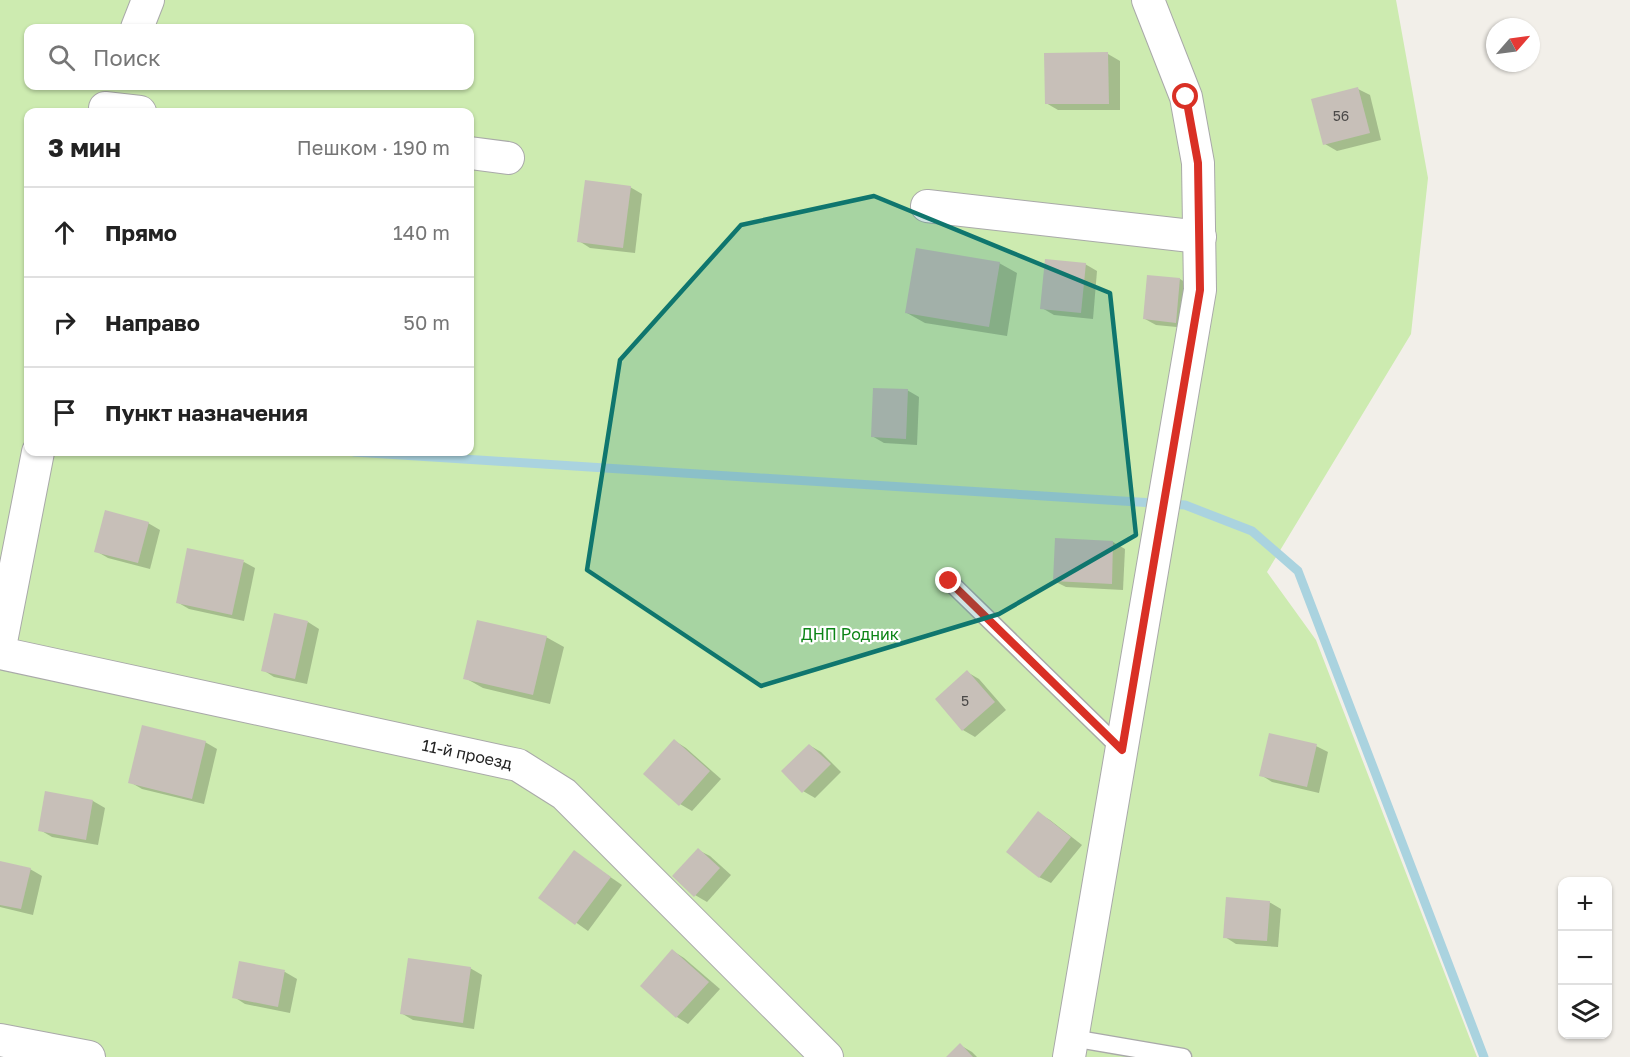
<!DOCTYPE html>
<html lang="ru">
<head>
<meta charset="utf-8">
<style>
	:root { --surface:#fff; --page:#f6f6f6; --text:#222; --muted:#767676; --line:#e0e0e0 }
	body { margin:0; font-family:"Golos Text",sans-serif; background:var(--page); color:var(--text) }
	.controls { position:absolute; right:18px; bottom:18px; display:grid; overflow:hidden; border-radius:12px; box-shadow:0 2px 4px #0004 }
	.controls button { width:54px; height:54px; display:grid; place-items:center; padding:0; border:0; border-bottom:2px solid var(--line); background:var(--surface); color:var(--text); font:30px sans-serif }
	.compass { position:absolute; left:1486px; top:18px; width:54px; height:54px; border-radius:50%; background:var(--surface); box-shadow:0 2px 4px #0004; rotate:62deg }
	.stop { position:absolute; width:18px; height:18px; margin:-14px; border:4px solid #d93025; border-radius:50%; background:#fff }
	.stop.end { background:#d93025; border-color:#fff; box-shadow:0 2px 6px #0008 }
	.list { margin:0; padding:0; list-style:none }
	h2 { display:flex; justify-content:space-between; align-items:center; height:78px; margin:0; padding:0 24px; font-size:26px }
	h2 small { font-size:20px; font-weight:400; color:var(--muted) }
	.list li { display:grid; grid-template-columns:39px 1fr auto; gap:18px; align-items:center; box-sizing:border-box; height:90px; padding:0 24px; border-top:2px solid var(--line) }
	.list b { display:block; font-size:22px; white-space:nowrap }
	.list em { font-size:20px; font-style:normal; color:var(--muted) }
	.icon { flex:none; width:33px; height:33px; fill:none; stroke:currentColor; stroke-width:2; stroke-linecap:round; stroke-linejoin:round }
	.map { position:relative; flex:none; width:1630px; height:1057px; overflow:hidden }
	.search { position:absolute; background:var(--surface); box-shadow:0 2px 4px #0004; left:24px; top:24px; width:450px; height:66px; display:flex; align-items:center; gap:15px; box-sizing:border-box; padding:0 21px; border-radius:12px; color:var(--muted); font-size:22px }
	.panel { position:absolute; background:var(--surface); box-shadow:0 2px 4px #0004; left:24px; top:108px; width:450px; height:348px; border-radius:12px }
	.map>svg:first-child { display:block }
	.grass { fill:#cdebb0; fill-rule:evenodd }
	.shadow { fill:#0003 }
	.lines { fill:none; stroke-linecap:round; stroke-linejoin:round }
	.stream { stroke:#aad3df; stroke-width:9 }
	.building { fill:#c7bfb8 }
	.service-casing { stroke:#a9a9a9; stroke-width:19 }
	.minor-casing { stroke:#a9a9a9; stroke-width:34 }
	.service { stroke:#fff; stroke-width:16 }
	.minor { stroke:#fff; stroke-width:32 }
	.route { stroke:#d93025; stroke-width:8 }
	.marked { fill:#0f766e; fill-opacity:0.2; stroke:#0f766e; stroke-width:4.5; stroke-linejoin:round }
	.labels { text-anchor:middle; stroke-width:4.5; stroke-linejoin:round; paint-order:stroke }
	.number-label { font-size:14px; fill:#4b4948 }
	.park-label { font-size:16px; fill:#0c8416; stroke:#fff }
	.street-label { font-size:16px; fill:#222; stroke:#fff }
</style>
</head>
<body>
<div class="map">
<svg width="1630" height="1057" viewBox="0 0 1630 1057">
	<rect width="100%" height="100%" fill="#f2efe9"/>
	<path class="grass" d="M0,0H1396L1428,178L1411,334L1267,572L1316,640L1477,1057H0ZM28,28H470V86H28ZM28,112H470V452H28Z"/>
	<g class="shadow">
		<polygon points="1108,54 1120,61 1120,110 1058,110 1046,103"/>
		<polygon points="1358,89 1370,95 1381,140 1337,151 1325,144"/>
		<polygon points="630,187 642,194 635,253 590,248 579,241"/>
		<polygon points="999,263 1017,273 1007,336 925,323 907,313"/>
		<polygon points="1085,264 1097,271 1093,319 1054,315 1042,308"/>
		<polygon points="1180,279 1192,286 1187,328 1156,325 1145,319"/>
		<polygon points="907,390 919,397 917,445 884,443 872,436"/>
		<polygon points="148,523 160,530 150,569 108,558 96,551"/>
		<polygon points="1113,542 1125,549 1123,590 1066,587 1054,581"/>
		<polygon points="244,562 255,568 244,621 189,609 177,602"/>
		<polygon points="308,622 319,629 307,684 274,677 263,670"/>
		<polygon points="546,637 564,647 550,704 483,688 465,678"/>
		<polygon points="967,672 979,679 1006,710 975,737 963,730 937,699"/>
		<polygon points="675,741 686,748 721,779 692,811 680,804"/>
		<polygon points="205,742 217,749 204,804 142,789 130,782"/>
		<polygon points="809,745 821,752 841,772 815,798 803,791"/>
		<polygon points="1316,746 1328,752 1319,793 1272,782 1261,775"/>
		<polygon points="46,793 93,801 105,808 98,845 52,837 40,830"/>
		<polygon points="1038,813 1050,820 1082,845 1051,883 1039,877"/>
		<polygon points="698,850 710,856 731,875 707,902 695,895"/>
		<polygon points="574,852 622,885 588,931 540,897"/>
		<polygon points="0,862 30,869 42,876 33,915 0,907"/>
		<polygon points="1269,902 1281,909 1278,947 1236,944 1225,937"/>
		<polygon points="673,951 684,958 720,989 688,1024 677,1017"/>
		<polygon points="241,963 285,972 297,979 290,1013 245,1004 234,997"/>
		<polygon points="470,968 482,975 474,1029 413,1020 401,1013"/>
		<polygon points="960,1045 972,1052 977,1057 949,1057"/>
	</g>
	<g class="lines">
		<polyline class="stream" points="354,452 1185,505 1252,531 1298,571 1484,1057"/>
	</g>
	<g class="building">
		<polygon points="1108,52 1109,104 1045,104 1044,53"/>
		<polygon points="1358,87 1370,133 1323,145 1311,99"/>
		<polygon points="585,180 631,186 623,248 577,242"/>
		<polygon points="916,248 1000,262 989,327 905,313"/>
		<polygon points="1045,259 1086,263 1081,313 1040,309"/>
		<polygon points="1147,275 1180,278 1176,323 1143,319"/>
		<polygon points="873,388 908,389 906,439 871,437"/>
		<polygon points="105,510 149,522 138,563 94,552"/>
		<polygon points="1055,538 1113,541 1112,584 1053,581"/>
		<polygon points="187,548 244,560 232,615 176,603"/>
		<polygon points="274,613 308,621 295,679 261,671"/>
		<polygon points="477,620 547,636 533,695 463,679"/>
		<polygon points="967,670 995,702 962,731 935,699"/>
		<polygon points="142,725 206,741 192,799 128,783"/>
		<polygon points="1269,733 1317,744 1307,787 1259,776"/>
		<polygon points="674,739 710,771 679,806 643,774"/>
		<polygon points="809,744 831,764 802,793 781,771"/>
		<polygon points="45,791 93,800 86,840 38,831"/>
		<polygon points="1038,811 1071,837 1039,878 1006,852"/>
		<polygon points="698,848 720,868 694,897 672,876"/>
		<polygon points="574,850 611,877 575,925 538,898"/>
		<polygon points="0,861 31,868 21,909 0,905"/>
		<polygon points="1226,897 1270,901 1267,941 1223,938"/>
		<polygon points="672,949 709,982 676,1018 640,986"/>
		<polygon points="408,958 471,967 463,1023 400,1014"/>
		<polygon points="239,961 285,970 278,1007 232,998"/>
		<polygon points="960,1043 973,1057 946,1057"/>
	</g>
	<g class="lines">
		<g class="service-casing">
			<g id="service">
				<polyline points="949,581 1122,750"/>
				<polyline points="1072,1038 1183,1057"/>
			</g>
		</g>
		<g class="minor-casing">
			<g id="minor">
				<polyline points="137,28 148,0"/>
				<polyline points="105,108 140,112"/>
				<polyline points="470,153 508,158"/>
				<polyline points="927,206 1200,237"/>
				<polyline points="0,647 38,452"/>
				<polyline points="0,653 518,765 564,794 827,1057"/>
				<polyline points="0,1040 89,1057"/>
				<polyline points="1069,1057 1200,290 1198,163 1186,97 1148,0"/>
			</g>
		</g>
		<use href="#service" class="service"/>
		<use href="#minor" class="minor"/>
	</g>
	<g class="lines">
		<polyline class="route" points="949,581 1122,750 1200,290 1198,163 1186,97"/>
	</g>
	<path class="marked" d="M874,196L1110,293L1136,535L999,614L761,686L587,570L620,360L741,225Z"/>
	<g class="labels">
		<g class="number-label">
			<text x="1341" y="121">56</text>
			<text x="965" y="706">5</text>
		</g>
		<g class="park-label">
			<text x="850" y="640">ДНП Родник</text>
		</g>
		<g class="street-label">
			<text transform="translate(467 754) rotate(12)" y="6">11-й проезд</text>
		</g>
	</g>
</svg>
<div class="controls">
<button>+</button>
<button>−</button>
<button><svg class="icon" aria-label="layers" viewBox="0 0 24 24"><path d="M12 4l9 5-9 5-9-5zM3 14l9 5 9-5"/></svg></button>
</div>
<svg class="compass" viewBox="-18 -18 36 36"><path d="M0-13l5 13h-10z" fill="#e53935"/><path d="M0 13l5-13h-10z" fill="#767676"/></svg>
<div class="stop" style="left:1186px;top:97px"></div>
<div class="stop end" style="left:949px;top:581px"></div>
<div class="search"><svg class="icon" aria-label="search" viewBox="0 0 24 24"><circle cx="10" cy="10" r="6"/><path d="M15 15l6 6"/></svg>Поиск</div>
<section class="panel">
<h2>3 мин<small>Пешком · 190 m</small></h2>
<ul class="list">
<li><svg class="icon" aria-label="ahead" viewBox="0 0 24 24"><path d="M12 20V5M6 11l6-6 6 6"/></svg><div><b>Прямо</b></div><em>140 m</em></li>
<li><svg class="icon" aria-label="right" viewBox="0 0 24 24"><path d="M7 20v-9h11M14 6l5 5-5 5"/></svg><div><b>Направо</b></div><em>50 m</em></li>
<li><svg class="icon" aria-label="arrive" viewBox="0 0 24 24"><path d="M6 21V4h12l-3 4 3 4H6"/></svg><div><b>Пункт назначения</b></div></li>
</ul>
</section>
</div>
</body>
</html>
